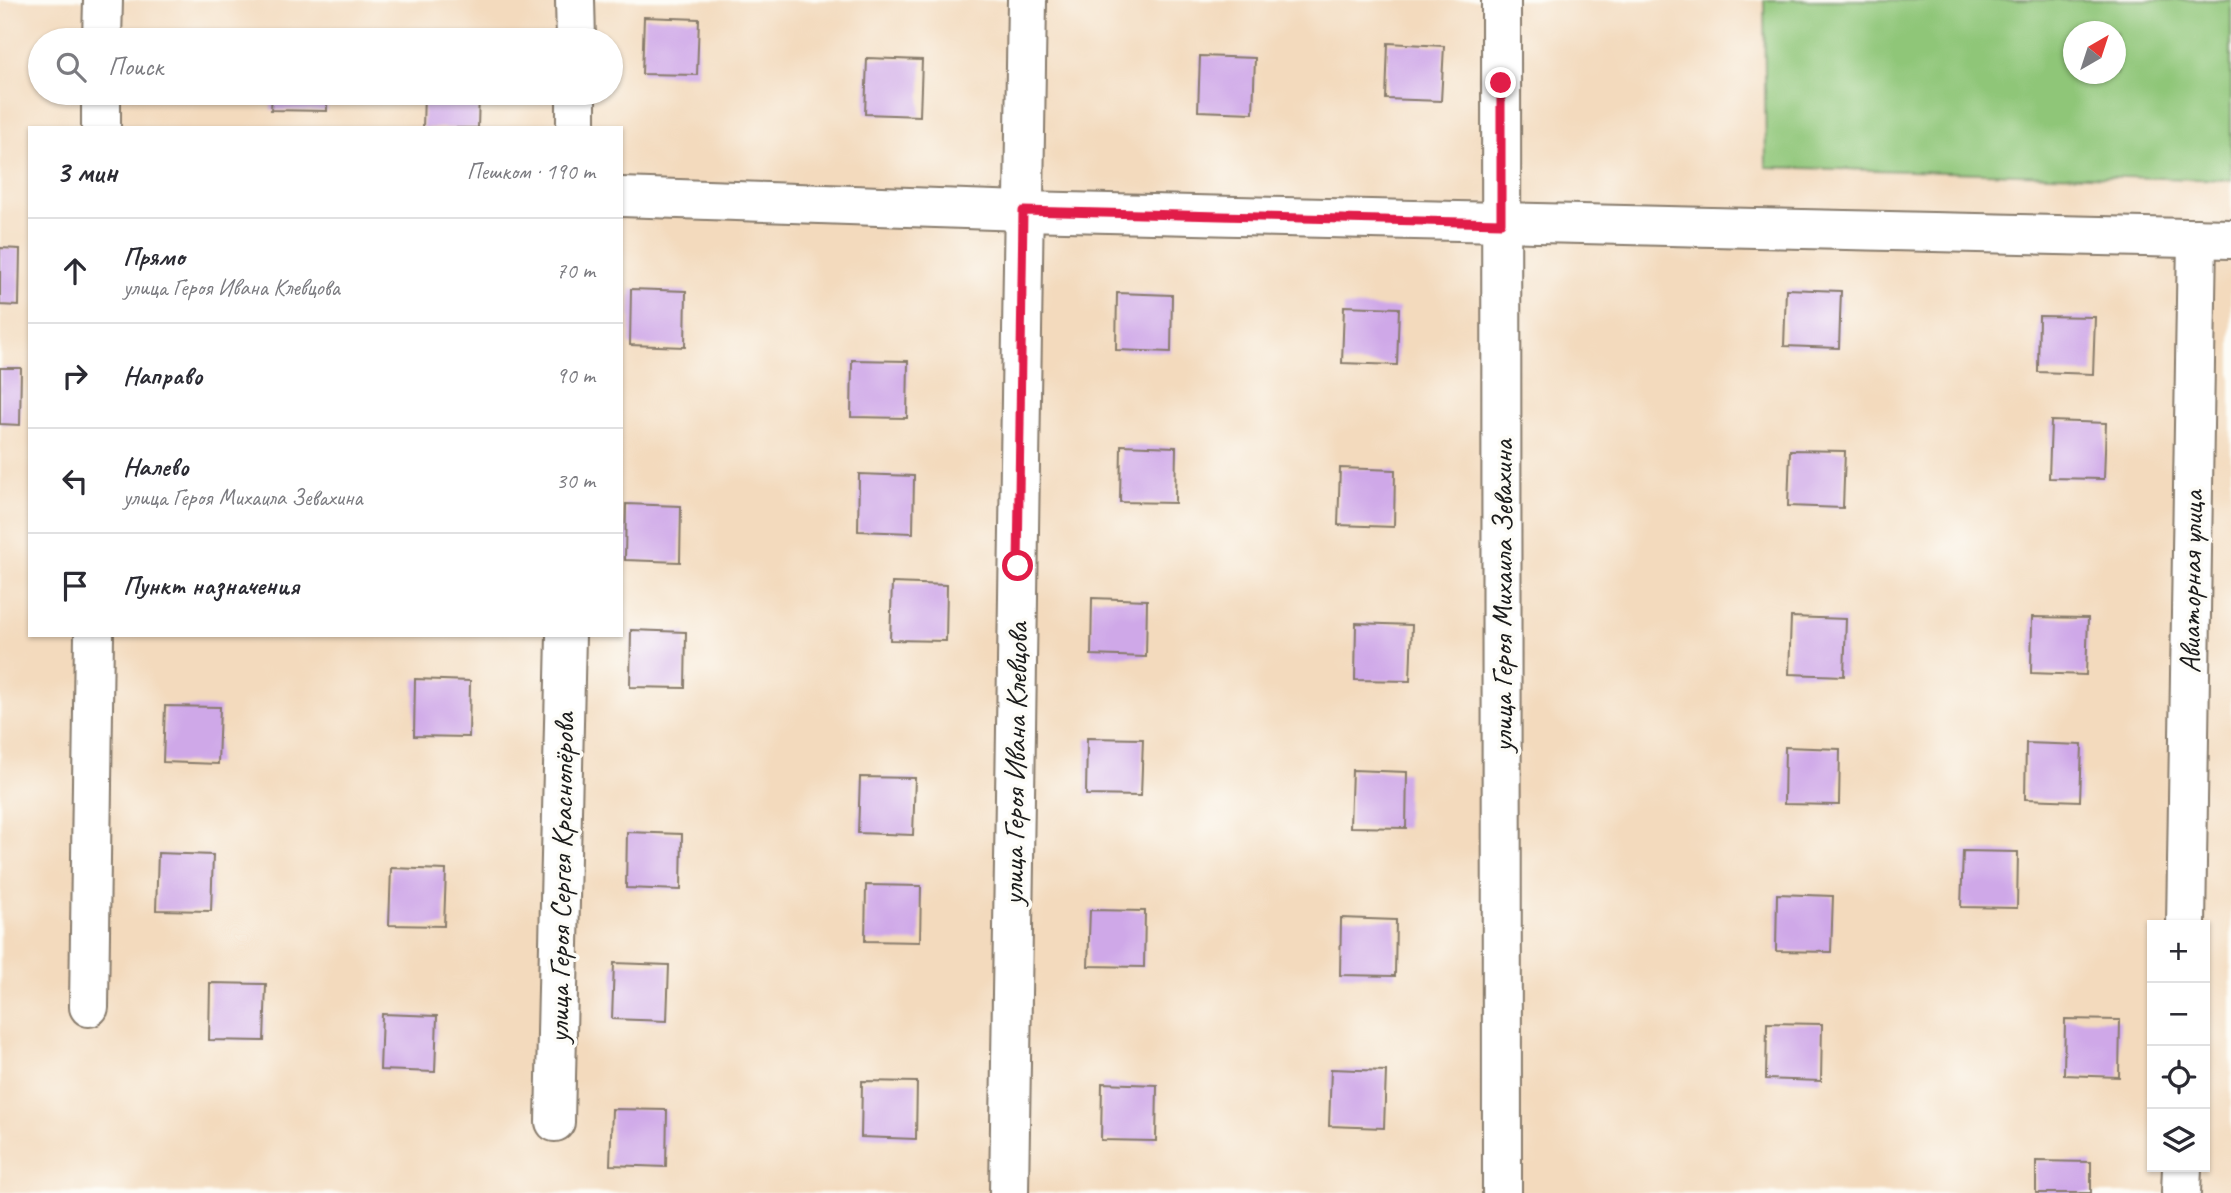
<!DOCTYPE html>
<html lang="ru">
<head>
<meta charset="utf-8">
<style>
	:root { --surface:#fff; --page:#f2f2f3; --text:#2b2b33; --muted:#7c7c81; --line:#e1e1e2 }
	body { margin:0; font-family:Caveat,sans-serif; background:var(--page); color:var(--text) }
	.controls { position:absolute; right:21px; bottom:21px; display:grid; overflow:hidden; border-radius:0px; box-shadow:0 2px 5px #0004 }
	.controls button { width:63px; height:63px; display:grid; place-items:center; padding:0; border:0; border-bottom:2px solid var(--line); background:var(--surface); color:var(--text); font:35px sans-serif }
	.compass { position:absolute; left:2063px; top:21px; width:63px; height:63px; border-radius:50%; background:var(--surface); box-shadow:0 2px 5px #0004; rotate:39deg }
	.stop { position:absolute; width:21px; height:21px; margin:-16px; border:5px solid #e11d48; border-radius:50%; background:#fff }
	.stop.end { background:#e11d48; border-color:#fff; box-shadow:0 2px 7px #0008 }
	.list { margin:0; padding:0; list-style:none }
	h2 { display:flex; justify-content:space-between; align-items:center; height:91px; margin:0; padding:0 28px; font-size:30px }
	h2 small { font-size:23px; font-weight:400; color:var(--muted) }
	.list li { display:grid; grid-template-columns:46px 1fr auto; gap:21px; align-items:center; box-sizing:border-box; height:105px; padding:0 28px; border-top:2px solid var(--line) }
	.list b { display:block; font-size:26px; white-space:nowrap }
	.list p { margin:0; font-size:23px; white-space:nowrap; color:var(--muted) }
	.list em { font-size:23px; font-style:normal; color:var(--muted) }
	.icon { flex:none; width:38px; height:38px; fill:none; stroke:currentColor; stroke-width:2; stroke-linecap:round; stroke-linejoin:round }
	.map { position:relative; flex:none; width:2231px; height:1193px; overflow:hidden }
	.search { position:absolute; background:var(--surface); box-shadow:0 2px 5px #0004; left:28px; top:28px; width:595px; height:77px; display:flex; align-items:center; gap:18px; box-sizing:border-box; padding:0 24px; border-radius:38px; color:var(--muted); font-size:26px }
	.panel { position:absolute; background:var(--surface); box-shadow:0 2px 5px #0004; left:28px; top:126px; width:595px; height:511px; border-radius:0px }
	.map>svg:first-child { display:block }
	.green { fill:#8fc678; stroke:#56714a; stroke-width:2; fill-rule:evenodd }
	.building { fill:#cfa8e8 }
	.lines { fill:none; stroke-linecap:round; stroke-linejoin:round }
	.minor-casing { stroke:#887b6c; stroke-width:42 }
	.minor { stroke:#fff; stroke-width:38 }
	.route { stroke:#e11d48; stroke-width:9 }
	.labels { text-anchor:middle; stroke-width:7; stroke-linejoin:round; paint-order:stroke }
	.street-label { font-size:30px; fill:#1c1c1c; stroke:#fdfcf7 }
</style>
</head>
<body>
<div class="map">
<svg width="2231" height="1193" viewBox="0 0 2231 1193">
	<rect width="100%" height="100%" fill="#fdfcf7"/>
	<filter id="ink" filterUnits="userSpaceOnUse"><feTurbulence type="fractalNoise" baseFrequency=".0143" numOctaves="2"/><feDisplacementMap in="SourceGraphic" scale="14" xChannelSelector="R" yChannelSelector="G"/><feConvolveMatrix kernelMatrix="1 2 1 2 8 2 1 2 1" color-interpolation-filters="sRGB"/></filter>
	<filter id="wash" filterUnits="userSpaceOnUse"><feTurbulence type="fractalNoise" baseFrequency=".00686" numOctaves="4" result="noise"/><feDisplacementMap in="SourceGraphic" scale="28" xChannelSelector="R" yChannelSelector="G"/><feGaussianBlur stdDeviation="1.57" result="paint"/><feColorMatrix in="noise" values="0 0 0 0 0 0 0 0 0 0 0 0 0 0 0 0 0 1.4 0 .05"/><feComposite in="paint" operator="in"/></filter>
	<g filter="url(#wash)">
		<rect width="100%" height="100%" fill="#f3dabd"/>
		<path class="green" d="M1764,0H2231V180L1766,167ZM2074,32H2116V74H2074Z"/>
		<g id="blocks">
			<g class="building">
				<polygon points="644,17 699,19 697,75 642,74"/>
				<polygon points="1388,43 1444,46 1441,101 1386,99"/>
				<polygon points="1200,56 1255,58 1253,113 1198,111"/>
				<polygon points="867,58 922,60 920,116 865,114"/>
				<polygon points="272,93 327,93 327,111 271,110"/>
				<polygon points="424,93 479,93 478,128 423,128"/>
				<polygon points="0,248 20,249 19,306 0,305"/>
				<polygon points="631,289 686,291 685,347 630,345"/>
				<polygon points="1786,289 1841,291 1839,348 1784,346"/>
				<polygon points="1117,293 1172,295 1171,352 1116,350"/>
				<polygon points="1344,306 1399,308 1397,365 1342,363"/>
				<polygon points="2039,316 2095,317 2093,374 2038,372"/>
				<polygon points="852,360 908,361 907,418 851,417"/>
				<polygon points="0,368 21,368 20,425 0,424"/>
				<polygon points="2051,421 2106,423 2104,479 2049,478"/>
				<polygon points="1121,445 1176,447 1175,503 1120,502"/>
				<polygon points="1790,450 1845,451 1843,508 1788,506"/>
				<polygon points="1340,468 1395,470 1394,527 1338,525"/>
				<polygon points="859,474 914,476 913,533 858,531"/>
				<polygon points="626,504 681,506 680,562 625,560"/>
				<polygon points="892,583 947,585 946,641 890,640"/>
				<polygon points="1092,598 1147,600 1146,657 1091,655"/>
				<polygon points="1791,617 1846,619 1844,676 1789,674"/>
				<polygon points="2032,617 2088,618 2086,675 2031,673"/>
				<polygon points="1356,623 1412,625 1410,681 1355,680"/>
				<polygon points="631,630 686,632 685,688 630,687"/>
				<polygon points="415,679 470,681 469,737 414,736"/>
				<polygon points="165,706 220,707 218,764 163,762"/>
				<polygon points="1087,738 1143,739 1141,796 1086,795"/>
				<polygon points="2026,743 2082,745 2080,801 2025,799"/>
				<polygon points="1785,747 1840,749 1839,805 1784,804"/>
				<polygon points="1352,770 1407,772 1406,828 1350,827"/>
				<polygon points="860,777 915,778 913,835 858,833"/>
				<polygon points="627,832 682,834 681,890 626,888"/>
				<polygon points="1963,851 2018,852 2017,908 1961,907"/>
				<polygon points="158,853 213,855 211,911 156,910"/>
				<polygon points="391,868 446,870 444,926 389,925"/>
				<polygon points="866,885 921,886 920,942 865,941"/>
				<polygon points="1777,894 1833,896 1831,952 1776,951"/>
				<polygon points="1090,910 1145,911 1144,967 1088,966"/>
				<polygon points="1341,918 1396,920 1395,976 1340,975"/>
				<polygon points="614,963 669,965 667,1021 612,1019"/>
				<polygon points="210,983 266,984 264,1041 209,1040"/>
				<polygon points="382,1014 437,1016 435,1072 380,1070"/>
				<polygon points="2065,1019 2120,1020 2119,1077 2064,1075"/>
				<polygon points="1767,1023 1822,1024 1821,1081 1766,1079"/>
				<polygon points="1331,1069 1386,1071 1384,1128 1329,1126"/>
				<polygon points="862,1081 917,1082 916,1139 861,1137"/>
				<polygon points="1102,1083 1157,1085 1156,1141 1101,1140"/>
				<polygon points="612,1109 667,1110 666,1167 610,1165"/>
				<polygon points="2036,1161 2091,1162 2091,1193 2036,1193"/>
			</g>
		</g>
	</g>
	<g filter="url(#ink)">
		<use href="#blocks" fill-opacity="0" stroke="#887b6c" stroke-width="2"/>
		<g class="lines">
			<g class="minor-casing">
				<g id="minor">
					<polyline points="575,0 576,40"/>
					<polyline points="1501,0 1502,1193"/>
					<polyline points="102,40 103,0"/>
					<polyline points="576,93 576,128"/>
					<polyline points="101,128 101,93"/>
					<polyline points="621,197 1023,211 2231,239"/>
					<polyline points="2186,925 2197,238"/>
					<polyline points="89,1007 94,635"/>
					<polyline points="555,1122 566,635"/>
					<polyline points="1009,1193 1027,0"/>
					<polyline points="2181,1193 2182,1167"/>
				</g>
			</g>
			<use href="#minor" class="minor"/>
		</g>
	</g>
	<g class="lines" filter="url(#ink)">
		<polyline class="route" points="1018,566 1023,211 1501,223 1501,83"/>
	</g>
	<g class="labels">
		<g class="street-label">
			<text transform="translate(2191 582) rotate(-89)" y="10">Авиаторная улица</text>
			<text transform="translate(1502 596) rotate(-90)" y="10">улица Героя Михаила Зевахина</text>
			<text transform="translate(1015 764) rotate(-89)" y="10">улица Героя Ивана Клевцова</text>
			<text transform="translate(561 878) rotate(-89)" y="10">улица Героя Сергея Краснопёрова</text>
		</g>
	</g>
</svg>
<div class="controls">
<button>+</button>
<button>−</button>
<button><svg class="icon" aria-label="locate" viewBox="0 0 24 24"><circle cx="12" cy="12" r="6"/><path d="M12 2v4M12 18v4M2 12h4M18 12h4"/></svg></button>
<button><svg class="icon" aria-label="layers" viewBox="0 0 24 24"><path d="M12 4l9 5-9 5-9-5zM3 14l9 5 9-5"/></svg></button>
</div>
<svg class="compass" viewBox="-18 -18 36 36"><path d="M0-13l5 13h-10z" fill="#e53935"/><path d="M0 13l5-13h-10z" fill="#7c7c81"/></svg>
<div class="stop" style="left:1018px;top:566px"></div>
<div class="stop end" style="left:1501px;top:83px"></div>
<div class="search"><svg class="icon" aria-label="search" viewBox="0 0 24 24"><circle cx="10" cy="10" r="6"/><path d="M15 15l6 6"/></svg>Поиск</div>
<section class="panel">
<h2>3 мин<small>Пешком · 190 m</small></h2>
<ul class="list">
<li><svg class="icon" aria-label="ahead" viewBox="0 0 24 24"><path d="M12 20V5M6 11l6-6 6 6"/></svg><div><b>Прямо</b><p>улица Героя Ивана Клевцова</p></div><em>70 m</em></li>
<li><svg class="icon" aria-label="right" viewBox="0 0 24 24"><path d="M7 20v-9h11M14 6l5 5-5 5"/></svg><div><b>Направо</b></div><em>90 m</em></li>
<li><svg class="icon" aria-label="left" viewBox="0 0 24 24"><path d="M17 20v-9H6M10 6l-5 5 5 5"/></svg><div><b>Налево</b><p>улица Героя Михаила Зевахина</p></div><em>30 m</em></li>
<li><svg class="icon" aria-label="arrive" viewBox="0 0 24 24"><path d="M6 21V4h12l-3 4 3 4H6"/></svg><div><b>Пункт назначения</b></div></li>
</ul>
</section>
</div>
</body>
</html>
